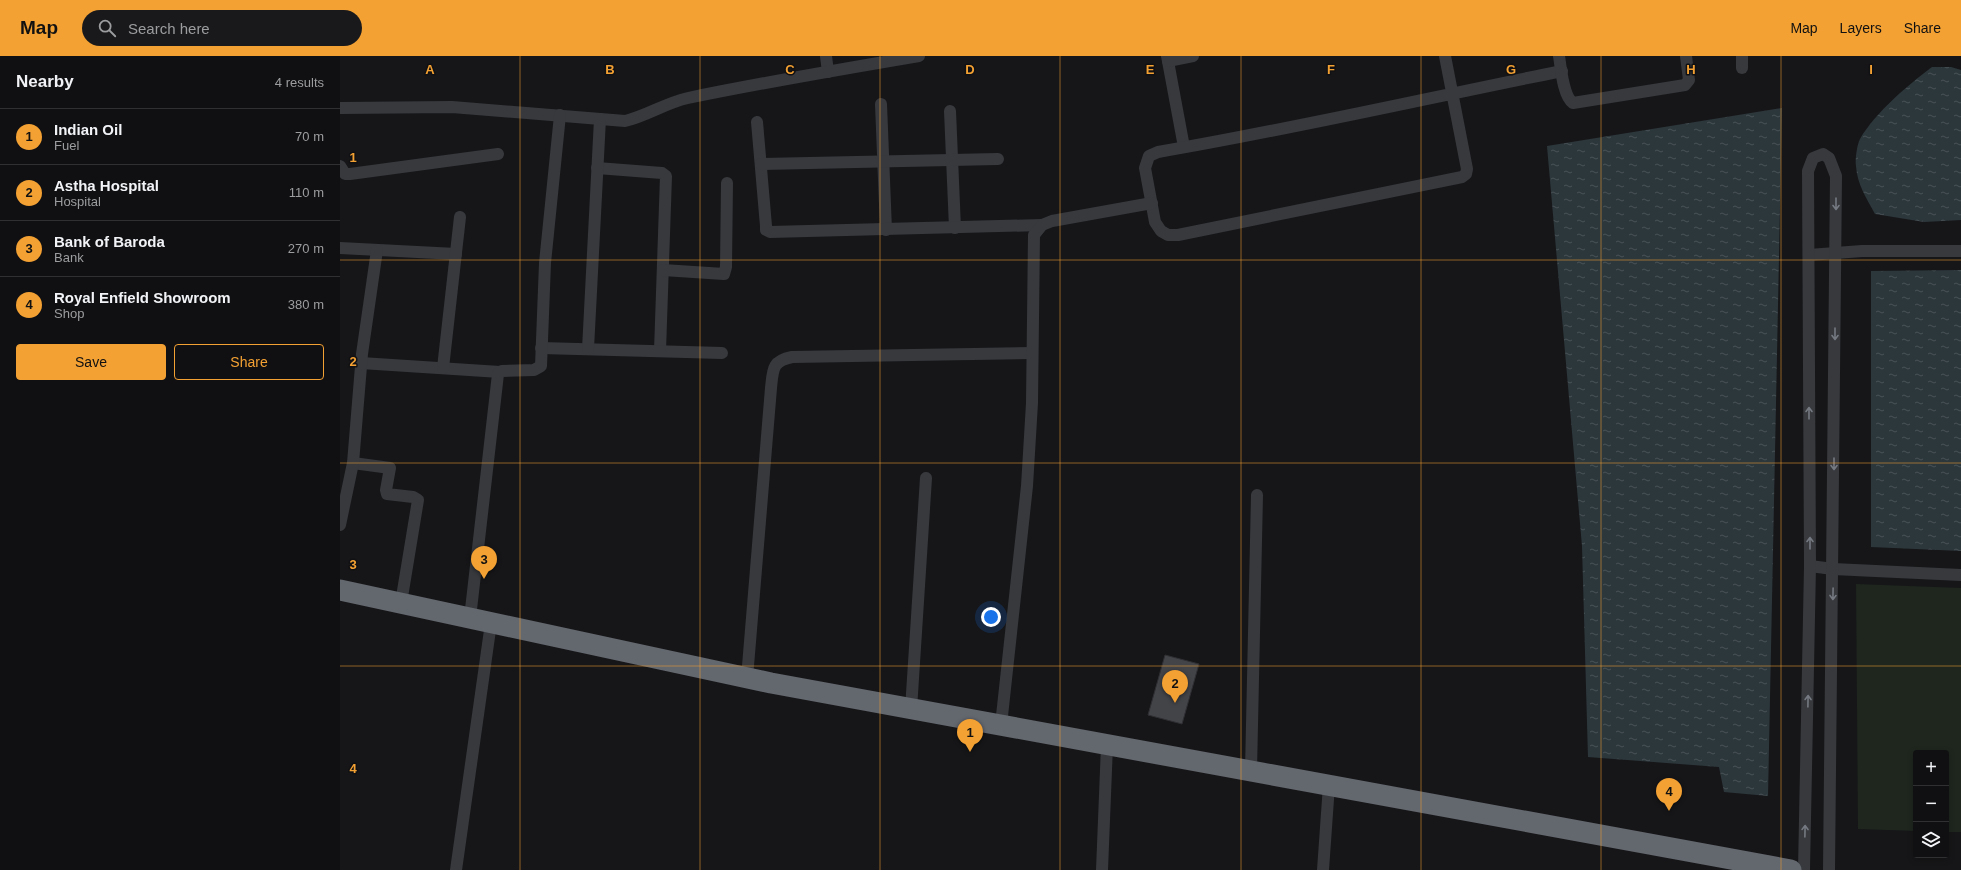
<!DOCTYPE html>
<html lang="en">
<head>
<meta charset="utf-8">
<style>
	:root { --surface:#101012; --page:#19191b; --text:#f1f3f6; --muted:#9c9d9f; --line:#303032; --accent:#f3a133 }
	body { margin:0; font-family:Arial,sans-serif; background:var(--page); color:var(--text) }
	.controls { position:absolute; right:12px; bottom:12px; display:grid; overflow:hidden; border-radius:4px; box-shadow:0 2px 6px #0003 }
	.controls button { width:36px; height:36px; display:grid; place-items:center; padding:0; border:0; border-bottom:1px solid var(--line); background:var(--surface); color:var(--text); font:20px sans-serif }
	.you { position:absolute; left:651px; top:561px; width:14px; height:14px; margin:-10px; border:3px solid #fff; border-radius:50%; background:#1a73e8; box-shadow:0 0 0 6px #1a73e833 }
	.badge { display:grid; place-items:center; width:26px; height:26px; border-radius:50%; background:var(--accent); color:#111; font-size:13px; font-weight:700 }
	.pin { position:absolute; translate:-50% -33px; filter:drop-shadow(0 1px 2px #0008) }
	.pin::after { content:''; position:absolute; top:21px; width:14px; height:12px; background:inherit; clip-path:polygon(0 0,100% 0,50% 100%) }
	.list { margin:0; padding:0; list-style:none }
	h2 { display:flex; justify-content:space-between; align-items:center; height:52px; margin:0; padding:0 16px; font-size:17px }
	h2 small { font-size:13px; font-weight:400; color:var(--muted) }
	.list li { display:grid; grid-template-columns:26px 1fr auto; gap:12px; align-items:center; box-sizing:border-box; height:56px; padding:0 16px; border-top:1px solid var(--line) }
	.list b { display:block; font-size:15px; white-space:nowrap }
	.list p { margin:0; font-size:13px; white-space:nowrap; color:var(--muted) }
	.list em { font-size:13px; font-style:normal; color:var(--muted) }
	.actions { display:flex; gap:8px; padding:12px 16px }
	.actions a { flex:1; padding:9px 0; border:1px solid var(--accent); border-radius:4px; text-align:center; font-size:14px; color:var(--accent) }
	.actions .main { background:var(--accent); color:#111 }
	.icon { flex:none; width:22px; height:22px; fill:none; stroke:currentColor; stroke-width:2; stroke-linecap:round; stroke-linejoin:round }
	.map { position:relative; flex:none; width:1621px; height:814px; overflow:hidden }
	header { display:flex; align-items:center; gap:24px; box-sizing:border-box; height:56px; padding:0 20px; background:var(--accent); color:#111 }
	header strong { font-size:19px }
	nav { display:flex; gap:22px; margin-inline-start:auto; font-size:14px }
	.search { width:280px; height:36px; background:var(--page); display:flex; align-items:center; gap:10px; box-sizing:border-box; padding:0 14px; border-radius:22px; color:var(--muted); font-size:15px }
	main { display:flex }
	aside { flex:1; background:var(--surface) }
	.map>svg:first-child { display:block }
	.pitch { fill:#1e261e }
	.water { fill:url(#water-ripples) }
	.building { fill:#424448; stroke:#303034 }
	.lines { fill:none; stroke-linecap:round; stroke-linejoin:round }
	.street { stroke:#37393d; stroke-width:12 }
	.highway { stroke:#63676e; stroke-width:21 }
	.oneway { stroke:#757981 }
	.grid { fill:none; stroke:#f3a133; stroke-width:1; stroke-opacity:0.55 }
	.grid-label { font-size:13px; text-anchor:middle; font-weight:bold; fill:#f3a133; stroke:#111113; stroke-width:3; stroke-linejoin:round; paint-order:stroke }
</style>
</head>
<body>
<header>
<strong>Map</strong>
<div class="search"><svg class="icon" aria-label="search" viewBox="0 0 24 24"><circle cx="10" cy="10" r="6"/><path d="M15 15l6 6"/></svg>Search here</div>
<nav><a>Map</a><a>Layers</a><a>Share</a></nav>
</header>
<main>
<aside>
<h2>Nearby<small>4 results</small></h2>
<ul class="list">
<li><span class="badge">1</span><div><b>Indian Oil</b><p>Fuel</p></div><em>70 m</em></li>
<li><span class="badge">2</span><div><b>Astha Hospital</b><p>Hospital</p></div><em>110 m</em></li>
<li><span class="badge">3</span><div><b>Bank of Baroda</b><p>Bank</p></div><em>270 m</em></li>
<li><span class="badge">4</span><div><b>Royal Enfield Showroom</b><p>Shop</p></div><em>380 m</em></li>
</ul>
<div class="actions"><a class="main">Save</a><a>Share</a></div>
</aside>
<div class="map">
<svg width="1621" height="814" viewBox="0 0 1621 814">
	<defs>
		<pattern id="water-ripples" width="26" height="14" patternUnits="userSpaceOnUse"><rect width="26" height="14" fill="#2c373c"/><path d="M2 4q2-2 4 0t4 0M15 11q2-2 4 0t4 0" fill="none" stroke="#485156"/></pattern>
	</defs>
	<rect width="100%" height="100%" fill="#161618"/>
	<polygon class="pitch" points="1516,528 1621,532 1621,776 1606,776 1606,697 1576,697 1576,775 1518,773"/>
	<g class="water">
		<path d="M1592,11H1611L1621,14V164L1584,166L1535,158C1527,143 1517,128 1516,110C1515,103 1517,89 1520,83C1535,57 1568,29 1592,11Z"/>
		<polygon points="1442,52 1428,740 1384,736 1379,711 1248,701 1242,490 1207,90"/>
		<polygon points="1621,214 1621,495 1531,491 1531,215"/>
	</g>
	<polygon class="building" points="825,599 859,608 842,668 808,659"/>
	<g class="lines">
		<g class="street">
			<polyline points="486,0 488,16"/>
			<polyline points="827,0 844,91"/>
			<path d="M1105,0L1127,113L1126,118L1122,121L838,179H828L821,175L815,166L805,112L809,100L818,96C953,73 1087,42 1222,15"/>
			<path d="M1219,0C1221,12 1223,40 1233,47L1345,29L1349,24L1346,0"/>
			<polyline points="1402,0 1402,12"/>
			<polyline points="828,5 853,0"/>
			<polyline points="541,48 546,174"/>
			<path d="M0,52L112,51L285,65C307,60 325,47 348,42C425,26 502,13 579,0"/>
			<polyline points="610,55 615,172"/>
			<polyline points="417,66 426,170 426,174 430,176 702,169"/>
			<polyline points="421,108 658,103"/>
			<polyline points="0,110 5,118 10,118 158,98"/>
			<polyline points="257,112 322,117 326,120 320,295"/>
			<polyline points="0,192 116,198"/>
			<polyline points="1469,199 1522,195 1621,195"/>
			<polyline points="323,214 384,218 386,211 387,127"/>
			<polyline points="201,292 382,297"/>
			<polyline points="248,293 260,63"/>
			<polyline points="21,307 160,316"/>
			<polyline points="103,312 120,161"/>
			<polyline points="13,407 50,412 46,434 47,438 73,441 78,444 61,547"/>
			<polyline points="0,469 13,407 22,298 37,194"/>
			<polyline points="1470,510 1493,513 1621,519"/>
			<polyline points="130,562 158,318 162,315 194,314 201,310 205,207 220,59"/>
			<path d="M407,622L431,332C433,313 432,305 452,301L692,297"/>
			<polyline points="571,653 586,422"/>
			<polyline points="661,669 687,430 692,347 694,179 702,169 712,165 812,147"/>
			<polyline points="911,715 917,439"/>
			<polyline points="116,814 151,567"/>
			<polyline points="762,814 767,689"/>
			<polyline points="983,814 989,729"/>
			<polyline points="1464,814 1470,510 1468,115 1473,102 1483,98 1489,102 1496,120 1489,814"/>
		</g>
		<polyline class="highway" points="0,534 431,627 1451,814"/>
	</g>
	<defs><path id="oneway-shaft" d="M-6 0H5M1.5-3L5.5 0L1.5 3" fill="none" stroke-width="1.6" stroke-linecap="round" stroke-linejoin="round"/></defs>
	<g class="oneway">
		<use href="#oneway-shaft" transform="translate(1496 148) rotate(90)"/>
		<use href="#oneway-shaft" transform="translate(1495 278) rotate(90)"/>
		<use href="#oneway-shaft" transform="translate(1469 357) rotate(-90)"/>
		<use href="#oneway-shaft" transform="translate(1494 408) rotate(90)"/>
		<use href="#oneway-shaft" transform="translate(1470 487) rotate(-90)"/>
		<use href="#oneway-shaft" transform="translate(1493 538) rotate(91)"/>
		<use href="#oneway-shaft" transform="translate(1468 645) rotate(-89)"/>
		<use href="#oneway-shaft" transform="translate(1465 775) rotate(-89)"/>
	</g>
	<path class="grid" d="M180,0V814M360,0V814M540,0V814M720,0V814M901,0V814M1081,0V814M1261,0V814M1441,0V814M0,204H1621M0,407H1621M0,610H1621"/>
	<g class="grid-label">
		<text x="90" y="18">A</text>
		<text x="270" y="18">B</text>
		<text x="450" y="18">C</text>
		<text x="630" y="18">D</text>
		<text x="810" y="18">E</text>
		<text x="991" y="18">F</text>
		<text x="1171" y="18">G</text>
		<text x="1351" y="18">H</text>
		<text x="1531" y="18">I</text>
		<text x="13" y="106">1</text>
		<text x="13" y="310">2</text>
		<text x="13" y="513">3</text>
		<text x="13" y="717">4</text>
	</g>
</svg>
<div class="controls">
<button>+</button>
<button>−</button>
<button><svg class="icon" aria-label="layers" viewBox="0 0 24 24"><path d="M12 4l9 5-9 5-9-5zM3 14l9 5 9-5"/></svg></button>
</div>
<div class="you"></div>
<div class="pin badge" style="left:630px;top:696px">1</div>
<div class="pin badge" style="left:835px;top:647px">2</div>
<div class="pin badge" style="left:144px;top:523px">3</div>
<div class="pin badge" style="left:1329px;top:755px">4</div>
</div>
</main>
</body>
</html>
